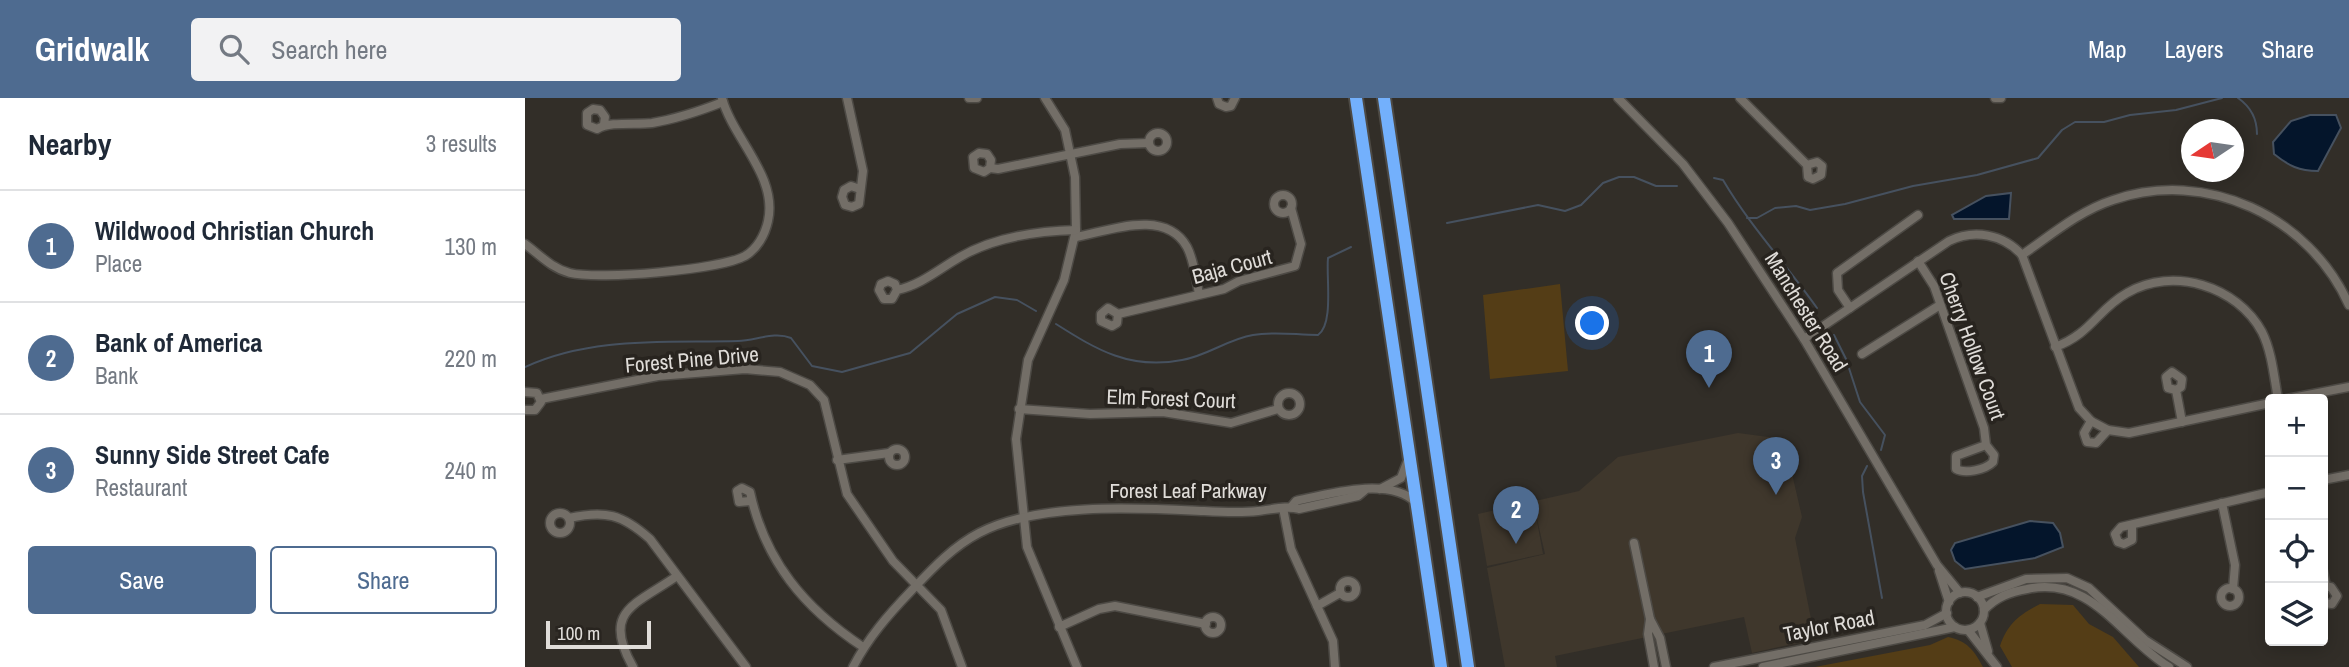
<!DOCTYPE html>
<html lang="en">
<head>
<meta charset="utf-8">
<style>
	:root { --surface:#fff; --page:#f2f2f3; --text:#1f2937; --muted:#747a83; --line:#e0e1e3; --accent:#4e6b90 }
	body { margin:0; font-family:"Archivo Narrow",sans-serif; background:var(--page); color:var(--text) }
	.controls { position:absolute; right:21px; bottom:21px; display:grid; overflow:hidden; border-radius:7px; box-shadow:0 4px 18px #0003 }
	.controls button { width:63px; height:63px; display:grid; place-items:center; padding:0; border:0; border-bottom:2px solid var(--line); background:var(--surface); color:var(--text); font:35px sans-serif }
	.compass { position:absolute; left:1656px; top:21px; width:63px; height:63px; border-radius:50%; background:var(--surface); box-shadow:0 4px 18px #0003; rotate:257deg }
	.scale { position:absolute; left:21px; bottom:18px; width:105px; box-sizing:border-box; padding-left:7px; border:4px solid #e0ddd9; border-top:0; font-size:19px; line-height:24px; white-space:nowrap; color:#e0ddd9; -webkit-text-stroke:5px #28241f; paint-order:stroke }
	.you { position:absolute; left:1068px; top:226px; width:24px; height:24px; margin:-18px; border:5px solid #fff; border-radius:50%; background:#1a73e8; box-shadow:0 0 0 10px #1a73e833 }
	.badge { display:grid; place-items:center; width:46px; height:46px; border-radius:50%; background:var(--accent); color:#fff; font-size:23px; font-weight:700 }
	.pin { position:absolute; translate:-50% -58px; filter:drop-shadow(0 2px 4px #0008) }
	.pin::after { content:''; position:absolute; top:37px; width:24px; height:21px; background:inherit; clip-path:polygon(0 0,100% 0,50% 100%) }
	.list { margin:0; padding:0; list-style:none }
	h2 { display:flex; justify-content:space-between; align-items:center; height:91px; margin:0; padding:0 28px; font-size:30px }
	h2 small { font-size:23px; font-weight:400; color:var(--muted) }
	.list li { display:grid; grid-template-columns:46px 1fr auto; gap:21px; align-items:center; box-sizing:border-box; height:112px; padding:0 28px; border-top:2px solid var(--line) }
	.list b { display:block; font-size:26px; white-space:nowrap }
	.list p { margin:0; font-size:23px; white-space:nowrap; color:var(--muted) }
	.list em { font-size:23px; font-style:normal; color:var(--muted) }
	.actions { display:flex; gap:14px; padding:21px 28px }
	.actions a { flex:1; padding:16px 0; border:2px solid var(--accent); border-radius:7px; text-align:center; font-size:24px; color:var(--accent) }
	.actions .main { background:var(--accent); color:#fff }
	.icon { flex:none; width:38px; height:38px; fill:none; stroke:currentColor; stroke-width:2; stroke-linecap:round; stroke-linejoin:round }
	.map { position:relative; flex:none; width:1824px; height:569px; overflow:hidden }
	header { display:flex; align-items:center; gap:42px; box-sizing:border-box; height:98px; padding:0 35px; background:var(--accent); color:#fff }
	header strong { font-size:33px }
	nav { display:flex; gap:38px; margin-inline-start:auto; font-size:24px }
	.search { width:490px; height:63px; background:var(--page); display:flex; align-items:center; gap:18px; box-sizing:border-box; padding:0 24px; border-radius:7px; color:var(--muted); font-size:26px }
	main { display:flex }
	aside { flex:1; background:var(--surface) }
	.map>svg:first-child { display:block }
	.built { fill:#3f372c }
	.green { fill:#543d16 }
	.water { fill:#04152b; stroke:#46515f; stroke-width:2 }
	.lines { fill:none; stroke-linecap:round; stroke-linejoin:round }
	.stream { stroke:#46515f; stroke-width:2 }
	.minor-casing { stroke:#4d4a45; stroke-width:11 }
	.highway-casing { stroke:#4d4a45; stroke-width:16 }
	.minor { stroke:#736e67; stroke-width:8 }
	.highway { stroke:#73b0fc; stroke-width:12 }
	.labels { text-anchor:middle; stroke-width:7; stroke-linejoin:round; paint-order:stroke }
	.street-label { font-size:21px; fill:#e0ddd9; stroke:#28241f }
</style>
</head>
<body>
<header>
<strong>Gridwalk</strong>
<div class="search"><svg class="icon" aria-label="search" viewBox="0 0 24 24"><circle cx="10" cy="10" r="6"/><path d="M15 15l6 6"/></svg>Search here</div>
<nav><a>Map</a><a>Layers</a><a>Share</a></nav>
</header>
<main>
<aside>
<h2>Nearby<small>3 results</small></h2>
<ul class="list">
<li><span class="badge">1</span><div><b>Wildwood Christian Church</b><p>Place</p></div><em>130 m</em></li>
<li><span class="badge">2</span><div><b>Bank of America</b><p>Bank</p></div><em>220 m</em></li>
<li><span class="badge">3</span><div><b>Sunny Side Street Cafe</b><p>Restaurant</p></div><em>240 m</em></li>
</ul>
<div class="actions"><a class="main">Save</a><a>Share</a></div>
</aside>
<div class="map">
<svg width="1824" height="569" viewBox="0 0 1824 569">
	<rect width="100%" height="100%" fill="#322e28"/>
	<polygon class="built" points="1213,335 1259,341 1277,419 1270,440 1290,541 1227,555 1219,519 1030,558 1032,569 980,569 962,470 1020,456 1010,412 1018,456 962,468 953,416 1054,393 1093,359"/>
	<g class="green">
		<polygon points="1035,186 1043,273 965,281 958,197"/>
		<path d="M1515,506L1548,507L1564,526L1588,539L1614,569H1487L1475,548C1483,525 1494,517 1515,506Z"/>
		<path d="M1423,539C1442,543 1449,552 1458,569H1290L1405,547Z"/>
	</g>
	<g class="water">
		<path d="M1785,17H1811L1816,30L1793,73C1774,73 1764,68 1749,56L1748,44L1766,23Z"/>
		<polygon points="1486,95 1484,121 1429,121 1427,117 1461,98"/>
		<polygon points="1505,423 1528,425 1535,435 1538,449 1510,460 1440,471 1430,463 1426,452 1430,445"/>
	</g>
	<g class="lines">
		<g class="stream">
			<path d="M1713,0C1726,9 1732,20 1732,36"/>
			<path d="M1189,80L1198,82C1225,128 1261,166 1292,210"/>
			<polyline points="1222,120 1232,120 1250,110 1271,108 1285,112 1320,106 1388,88 1452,77 1513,60 1537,32 1550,24 1579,24 1605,17 1651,12 1697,0"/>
			<polyline points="922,125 1013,107 1040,113 1056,107 1078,85 1094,79 1109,79 1131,88 1152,88"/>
			<path d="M531,226C572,252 605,272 657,262C682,258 703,241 728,237C751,233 771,237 793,237C809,226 801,179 803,160L826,149"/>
			<polyline points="1309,237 1321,261 1335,304 1360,337 1356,352"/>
			<path d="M0,269C67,238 141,245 213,243C230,243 249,233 266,240L287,268L317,274L385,255L432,216L470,199L492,202L511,213"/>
			<polyline points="1342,368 1337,378 1338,394 1357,500"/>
		</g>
		<g class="minor-casing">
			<g id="minor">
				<polyline points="322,0 338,73 334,106 327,109 320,107 317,99 319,92 326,88 335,91"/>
				<polyline points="444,0 452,0"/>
				<polyline points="520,0 540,32 550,79 551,132 539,182 503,262 491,341 502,449 552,569"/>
				<polyline points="692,0 694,6 701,9 706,8 710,0"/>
				<polyline points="1093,0 1158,66 1203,125 1279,241 1412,467 1435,495"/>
				<polyline points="1215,0 1282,67 1283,79 1288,81 1296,77 1297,68 1292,64 1282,67"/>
				<polyline points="1470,0 1476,0"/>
				<path d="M79,26L80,19L75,12L68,11L62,15V27L72,31C85,23 111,27 127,25C151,21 175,13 198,4"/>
				<circle cx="633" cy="44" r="9"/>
				<polyline points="465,70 466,62 462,56 454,55 448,59 449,70 459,74 465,70 473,71 595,46 624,45"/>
				<circle cx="758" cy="106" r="9"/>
				<path d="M551,139C584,133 640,110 662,149C669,162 671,181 674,196"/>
				<path d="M0,146C15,157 26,170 45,175C74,182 194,172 220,158C232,151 240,137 243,123C253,78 208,41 197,0"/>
				<path d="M1497,157C1526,137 1554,113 1588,102C1681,70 1784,118 1824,207"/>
				<path d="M1393,163L1409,188L1459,330L1461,347L1469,357L1468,364C1460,372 1440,376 1431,371V358L1461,347"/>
				<path d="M372,192L370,186L363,183L356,186L354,192L359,201H367L372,192C396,187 414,171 435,159C469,139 513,133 551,132"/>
				<polyline points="1325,210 1313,192 1312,175 1393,117"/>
				<polyline points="593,216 592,225 587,228 576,223 576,216 583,210 593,216 699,191 714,183 770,168 776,146 766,110"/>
				<path d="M1279,241L1424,143C1449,131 1478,136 1497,157L1554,310L1566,323L1583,332L1604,335L1745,305"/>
				<path d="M1530,249C1566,236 1573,211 1602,195C1648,168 1712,188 1737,234C1747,254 1749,279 1753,301"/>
				<polyline points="1337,256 1415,207"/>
				<polyline points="1651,292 1643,290 1641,279 1647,274 1657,281 1656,289 1651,292 1657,324"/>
				<polyline points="0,294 12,295 16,304 10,312 0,312"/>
				<circle cx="764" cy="306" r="11"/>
				<polyline points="16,301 133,278 220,271 255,274 285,287 299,302 322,396 368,463 416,512 437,569"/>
				<polyline points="1762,301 1824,289"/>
				<polyline points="494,311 565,316 638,314 706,325 753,311"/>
				<polyline points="1566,323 1559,335 1562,344 1571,345 1583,332"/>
				<circle cx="372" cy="359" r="8"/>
				<polyline points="312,362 364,355"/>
				<polyline points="1798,382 1824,377"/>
				<polyline points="855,391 876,380 883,362"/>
				<path d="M225,403L214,404L212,393L217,390L225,394C240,463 279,510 338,549"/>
				<polyline points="1697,405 1710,467 1708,491"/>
				<path d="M766,409L771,403C803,396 866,378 891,405"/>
				<polyline points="758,410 766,451 808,543 810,569"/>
				<circle cx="35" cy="425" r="10"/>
				<path d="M44,420C80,412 97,416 125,441L221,569"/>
				<polyline points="1607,427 1607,442 1599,446 1593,444 1590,436 1596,429 1745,394"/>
				<polyline points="1109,445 1125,521"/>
				<polyline points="1414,473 1424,504"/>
				<polyline points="1798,473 1801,488"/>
				<circle cx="823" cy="491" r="8"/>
				<polyline points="1798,489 1806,489 1812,498 1807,506 1798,505"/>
				<circle cx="1705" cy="499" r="9"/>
				<circle cx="1440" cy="513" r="19"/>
				<polyline points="1452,499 1501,481 1542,480 1564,490 1620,542 1662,569"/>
				<polyline points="792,508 815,495"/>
				<path d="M1459,512C1471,499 1485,494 1502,491C1567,477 1595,539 1644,569"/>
				<circle cx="688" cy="527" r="8"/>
				<polyline points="1455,525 1463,553"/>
				<polyline points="534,529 574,511 590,508 681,526"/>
				<polyline points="1443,532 1472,569"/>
				<path d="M108,569C76,513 110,507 152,478"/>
				<path d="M328,569C343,540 363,517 386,493C406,472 427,449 454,435C513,404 614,410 679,413C697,414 715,415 733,413C746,412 761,407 774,411L833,398L839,393"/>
				<polyline points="1129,569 1123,536 1125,521 1135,540 1141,569"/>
				<polyline points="1189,569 1400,527 1422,515"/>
				<polyline points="1238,569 1430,529"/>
			</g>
		</g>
		<g class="highway-casing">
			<g id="highway">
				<polyline points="831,0 916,569"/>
				<polyline points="859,0 943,569"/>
			</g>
		</g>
		<use href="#minor" class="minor"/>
		<use href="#highway" class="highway"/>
	</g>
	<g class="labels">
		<g class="street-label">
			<text transform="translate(707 169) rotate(-15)" y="7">Baja Court</text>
			<text transform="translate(1281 214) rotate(58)" y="7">Manchester Road</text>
			<text transform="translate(1447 248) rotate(70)" y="7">Cherry Hollow Court</text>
			<text transform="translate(167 262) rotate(-5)" y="7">Forest Pine Drive</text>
			<text transform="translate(646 301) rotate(2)" y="7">Elm Forest Court</text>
			<text x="663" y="400">Forest Leaf Parkway</text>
			<text transform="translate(1304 528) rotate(-11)" y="7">Taylor Road</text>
		</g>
	</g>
</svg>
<div class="controls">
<button>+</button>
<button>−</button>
<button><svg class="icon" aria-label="locate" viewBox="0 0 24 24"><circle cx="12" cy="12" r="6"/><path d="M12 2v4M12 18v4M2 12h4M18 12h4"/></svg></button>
<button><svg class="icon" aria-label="layers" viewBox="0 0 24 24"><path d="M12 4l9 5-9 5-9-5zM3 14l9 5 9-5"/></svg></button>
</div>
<svg class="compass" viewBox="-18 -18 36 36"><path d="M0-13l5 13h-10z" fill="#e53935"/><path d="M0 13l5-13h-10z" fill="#747a83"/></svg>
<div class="scale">100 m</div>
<div class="you"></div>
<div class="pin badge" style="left:1184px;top:290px">1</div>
<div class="pin badge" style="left:991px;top:446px">2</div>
<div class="pin badge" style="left:1251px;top:397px">3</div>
</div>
</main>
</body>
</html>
